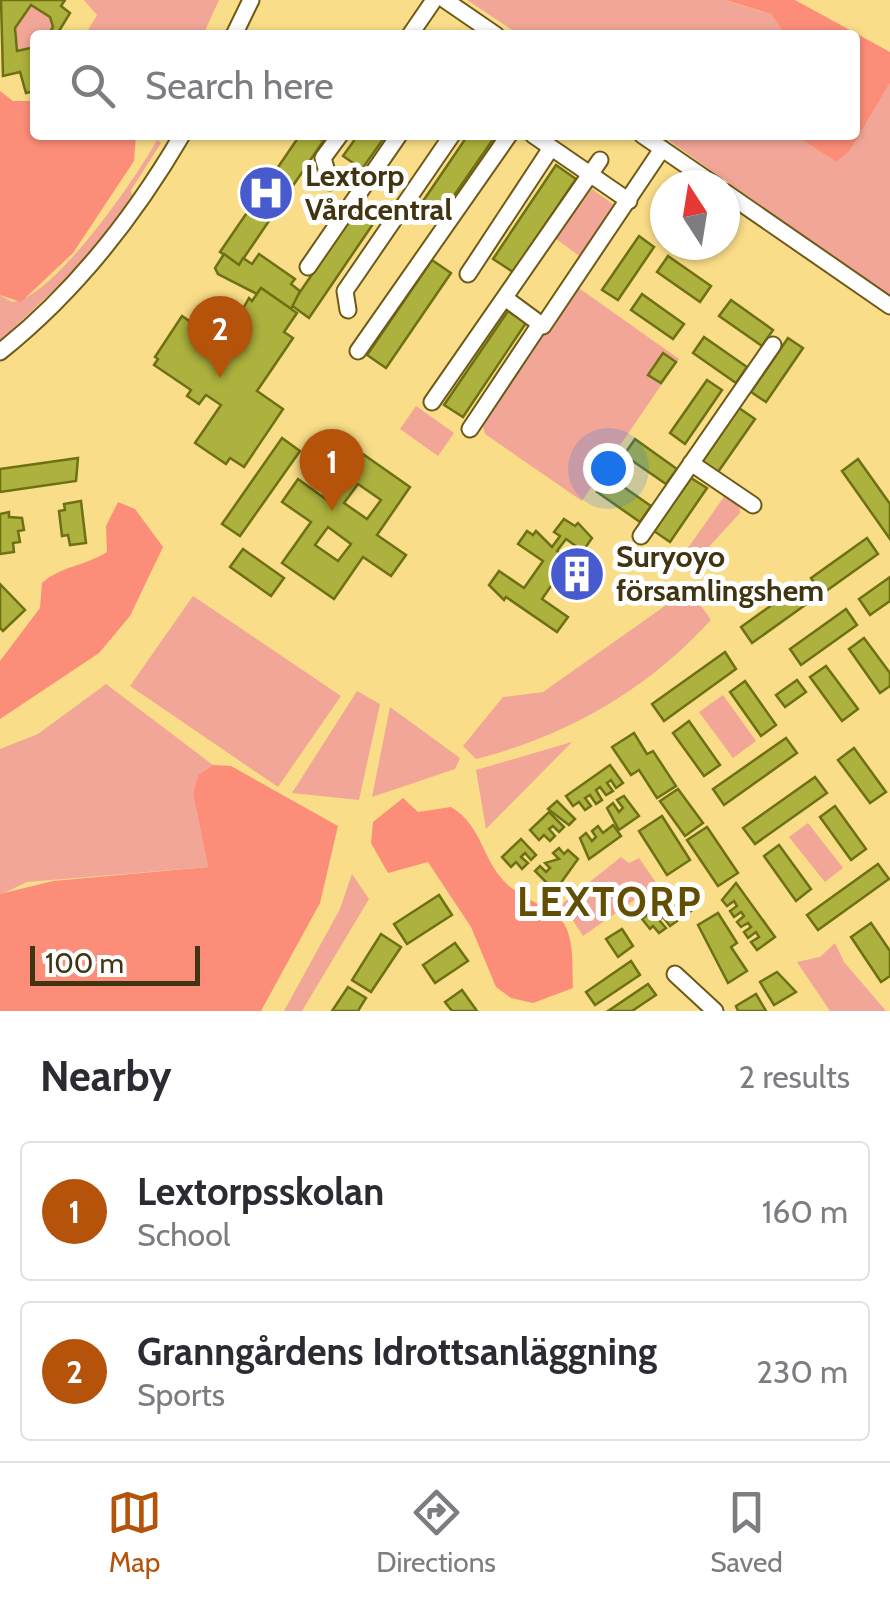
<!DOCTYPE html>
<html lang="en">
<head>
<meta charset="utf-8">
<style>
	:root { --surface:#fff; --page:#f7f7f7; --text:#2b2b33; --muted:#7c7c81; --line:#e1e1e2; --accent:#b45309 }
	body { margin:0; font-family:Cabin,sans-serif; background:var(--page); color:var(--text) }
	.compass { position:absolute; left:650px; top:170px; width:90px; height:90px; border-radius:50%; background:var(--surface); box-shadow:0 2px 8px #0004; rotate:348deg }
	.scale { position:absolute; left:30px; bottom:25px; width:170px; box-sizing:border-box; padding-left:10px; border:5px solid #403411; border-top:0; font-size:28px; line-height:35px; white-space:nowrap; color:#403411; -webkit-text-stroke:8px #fff; paint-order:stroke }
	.you { position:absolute; left:608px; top:468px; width:35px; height:35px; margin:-25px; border:8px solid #fff; border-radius:50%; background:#1a73e8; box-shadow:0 0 0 15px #1a73e833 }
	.badge { display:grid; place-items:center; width:65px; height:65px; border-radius:50%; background:var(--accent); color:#fff; font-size:32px; font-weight:700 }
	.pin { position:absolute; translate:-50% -82px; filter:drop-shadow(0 2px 5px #0008) }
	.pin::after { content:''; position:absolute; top:52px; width:35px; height:30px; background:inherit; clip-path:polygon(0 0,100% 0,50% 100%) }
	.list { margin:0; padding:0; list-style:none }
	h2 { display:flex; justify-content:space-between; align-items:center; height:130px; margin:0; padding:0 40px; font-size:42px }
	h2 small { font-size:32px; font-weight:400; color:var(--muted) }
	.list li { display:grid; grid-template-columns:65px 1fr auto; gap:30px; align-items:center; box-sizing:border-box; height:140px; margin:0 20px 20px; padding:0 20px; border:2px solid var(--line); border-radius:10px }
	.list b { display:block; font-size:38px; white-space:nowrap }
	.list p { margin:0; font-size:32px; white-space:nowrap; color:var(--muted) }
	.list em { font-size:32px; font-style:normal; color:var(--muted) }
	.icon { flex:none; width:55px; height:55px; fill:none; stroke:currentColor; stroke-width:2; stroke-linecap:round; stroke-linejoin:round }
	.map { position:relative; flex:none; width:890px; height:1011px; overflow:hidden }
	.search { position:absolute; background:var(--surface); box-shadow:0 2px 8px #0004; left:30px; right:30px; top:30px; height:110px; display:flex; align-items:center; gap:25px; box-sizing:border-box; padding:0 35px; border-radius:10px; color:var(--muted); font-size:38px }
	.sheet { height:450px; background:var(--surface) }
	nav { display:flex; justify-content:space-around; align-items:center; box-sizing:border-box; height:140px; border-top:2px solid var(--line); background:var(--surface); font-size:28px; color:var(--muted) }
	nav a { display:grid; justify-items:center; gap:5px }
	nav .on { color:var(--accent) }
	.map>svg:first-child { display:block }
	.green { fill:#f2a697 }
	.forest { fill:#fc8e79 }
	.building { fill:#adb13d; stroke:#6d7013; stroke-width:2.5; fill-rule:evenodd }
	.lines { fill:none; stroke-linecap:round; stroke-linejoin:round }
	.minor-casing { stroke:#6e5a17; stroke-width:19 }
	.minor { stroke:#fff; stroke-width:15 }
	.labels { text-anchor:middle; stroke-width:10; stroke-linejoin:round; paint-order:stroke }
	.poi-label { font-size:30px; font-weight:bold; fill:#403411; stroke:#fff; text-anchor:start }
	.district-label { font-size:40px; font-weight:bold; letter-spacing:2.5px; fill:#634f04; stroke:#fff }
</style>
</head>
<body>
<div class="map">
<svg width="890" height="1011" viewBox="0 0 890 1011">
	<rect width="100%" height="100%" fill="#f9dd88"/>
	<g class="green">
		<polygon points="84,0 219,0 203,35 85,35 97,15"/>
		<polygon points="467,0 724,0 771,14 785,35 520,35"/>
		<polygon points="31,5 50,17 53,27 48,35 35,35 35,47 17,51 15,28"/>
		<polygon points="890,83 890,297 661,135 795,135 836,162 849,152"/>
		<path d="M157,140L161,143L131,190L132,196L82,263L0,341V295L12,302C53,299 137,177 157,140Z"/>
		<polygon points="592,189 617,207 581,257 556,239"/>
		<polygon points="576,286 679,359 582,501 485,434 481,420"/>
		<polygon points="416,406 454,433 438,456 400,429"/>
		<polygon points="726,494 739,502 740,513 695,562 683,555"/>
		<path d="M689,589L711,620C647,690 567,736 476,759L463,746L503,697L543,692Z"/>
		<polygon points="193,596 341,696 278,787 130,686"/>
		<polygon points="106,684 213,765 198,775 193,794 208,867 27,882 0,895 0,749 38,734"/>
		<polygon points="357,691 380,704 359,800 292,793"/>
		<polygon points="723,695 756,741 733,758 699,712"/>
		<polygon points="390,707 460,758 455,769 372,797"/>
		<polygon points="572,742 486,829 476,770"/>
		<polygon points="808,823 843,868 825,882 789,837"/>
		<polygon points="621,857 629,863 639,858 657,884 583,936 562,904"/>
		<polygon points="352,874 369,899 302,1011 284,1011 340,909"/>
		<polygon points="835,943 844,962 886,1011 830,1011 797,962 820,957"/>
	</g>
	<g class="forest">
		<polygon points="725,0 795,0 890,52 890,83 849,152 836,162 795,135 855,135 855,35 785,35 771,14"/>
		<polygon points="0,91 13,101 35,101 35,135 136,135 134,161 73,253 21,302 0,295"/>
		<path d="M118,502L135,509L163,547L130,616L99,653L0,719V661L40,608L42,583C61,566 85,566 107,552L106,526Z"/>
		<polygon points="213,765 231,766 338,826 320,903 261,1011 0,1011 0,894 53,881 208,867 193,794 198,775"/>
		<path d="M403,798L418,812L451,807C484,827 481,861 509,886C524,899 547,906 561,920C575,935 572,968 573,988L533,1003L511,998L496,987L471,927L428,862L388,873L371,843L373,822Z"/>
	</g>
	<g class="building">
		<polygon points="1,0 65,0 61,6 70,13 59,31 65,35 48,35 53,27 50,17 31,5 15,28 17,51 35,47 35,91 26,93 20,72 3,76"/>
		<polygon points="300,135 324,140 239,265 220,252"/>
		<polygon points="358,135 386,135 362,169 343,156"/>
		<polygon points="468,135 496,135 437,220 419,207"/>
		<polygon points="556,165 576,179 513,272 493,259"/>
		<polygon points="357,209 375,221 309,318 291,305"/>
		<polygon points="639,236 654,247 618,300 602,290"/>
		<polygon points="224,254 239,265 243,258 252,264 259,254 295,279 291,284 300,291 291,309 261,288 257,294 218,274 215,268"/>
		<polygon points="668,256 711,286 700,302 657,272"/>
		<polygon points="432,260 451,273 386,368 367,355"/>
		<polygon points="261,288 297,313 284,332 293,338 257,391 283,409 244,467 230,458 226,464 195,443 221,405 206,395 199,404 187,396 191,390 154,365 158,359 155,357 182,316 223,344 249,298 252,301"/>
		<polygon points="642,294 684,324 673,339 631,310"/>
		<polygon points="731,300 773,330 762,346 719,316"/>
		<polygon points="508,311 526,323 463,417 444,405"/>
		<polygon points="704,337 747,367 736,383 693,353"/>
		<polygon points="788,338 803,348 766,402 751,392"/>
		<polygon points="663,353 676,362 661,383 648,375"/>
		<polygon points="707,380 722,390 685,444 670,433"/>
		<polygon points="739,408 755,419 718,472 702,462"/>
		<polygon points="282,438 300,451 240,536 222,524"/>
		<polygon points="635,439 677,469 666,484 624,455"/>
		<path d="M360,452L410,487L377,535L406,555L391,576L363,557L334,599L282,563L311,522L282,502L298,479L327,500ZM358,484L381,500L367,519L344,503ZM328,527L351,544L338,561L315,545Z"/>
		<polygon points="78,458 76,481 0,492 0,469"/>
		<polygon points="858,459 890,504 890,539 842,471"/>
		<polygon points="608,476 651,506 640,522 597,492"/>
		<polygon points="691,478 707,488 670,542 654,531"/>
		<polygon points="81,501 86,543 70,545 68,535 62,536 59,511 65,510 64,504"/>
		<polygon points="9,512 9,517 22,518 24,530 18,531 20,542 13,543 14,552 0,554 0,514"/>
		<polygon points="564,519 575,526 578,523 592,538 583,551 566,539 557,551 594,575 584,590 560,573 542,599 568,617 557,632 506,597 504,600 489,585 499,571 524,588 543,561 518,544 527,531 533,535 536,531 552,547 560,536 554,532"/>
		<polygon points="867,538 878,554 822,594 811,578"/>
		<polygon points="243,549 284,578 271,596 230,567"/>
		<polygon points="890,577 890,601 870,615 859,599"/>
		<polygon points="0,584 25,610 3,631 0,628"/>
		<polygon points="797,587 808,603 752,643 741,627"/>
		<polygon points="846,609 857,625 801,665 790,649"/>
		<polygon points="864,638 890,673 890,686 880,693 849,649"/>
		<polygon points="725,652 736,669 664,721 652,704"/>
		<polygon points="826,666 858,709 842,721 810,677"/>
		<polygon points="797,680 806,692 785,707 776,695"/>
		<polygon points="745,681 776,725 761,736 730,692"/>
		<polygon points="689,721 720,765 704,776 673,733"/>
		<polygon points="634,733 647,754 653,751 676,786 657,798 639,770 631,775 612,747"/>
		<polygon points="786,738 797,753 724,805 713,789"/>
		<polygon points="854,748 886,792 870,803 838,760"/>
		<polygon points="610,765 623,783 616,788 611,780 607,783 613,791 606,795 600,787 596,790 602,800 596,804 590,795 585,798 591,806 585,810 579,802 573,806 566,796"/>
		<polygon points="815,777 827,793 755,844 743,828"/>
		<polygon points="678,789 703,823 685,836 660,801"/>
		<polygon points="624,796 639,816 619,830 607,808 613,803 619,812 623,808 617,800"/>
		<polygon points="557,801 575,819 569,825 548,809"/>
		<polygon points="835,806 866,849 851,860 820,817"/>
		<polygon points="549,812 564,827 559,832 553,826 549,829 555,836 550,841 544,835 539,840 530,830"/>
		<polygon points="662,816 690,860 667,875 639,831"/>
		<polygon points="613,825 621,836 589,859 580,838 586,833 592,841 596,837 592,831 598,826 603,833"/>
		<polygon points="707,827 738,873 718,886 687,840"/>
		<polygon points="521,839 536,855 531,860 525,853 521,857 528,863 522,869 516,862 511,867 502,857"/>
		<polygon points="779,845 811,889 796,901 764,856"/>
		<polygon points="559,848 564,854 568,850 578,859 555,891 535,871 540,866 546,872 550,868 545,863 559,859 553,853"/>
		<polygon points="878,864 889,879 818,930 807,915"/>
		<polygon points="736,883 775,937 757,950 751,942 759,937 756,932 748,938 744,932 751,927 748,923 741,927 737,922 744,916 741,912 734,917 730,911 737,906 734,901 727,906 722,900"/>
		<polygon points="683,887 697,906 691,911 684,902 680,905 686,913 680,918 674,910 670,912 677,921 670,926 663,917 659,920 666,928 659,933 653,926 650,929 642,919"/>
		<polygon points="439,895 452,915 407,944 394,924"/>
		<polygon points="718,913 737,943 731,947 747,971 728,983 698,925"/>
		<polygon points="871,923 890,951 890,976 881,982 851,937"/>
		<polygon points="622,929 633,946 618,957 606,939"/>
		<polygon points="381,934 401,947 371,992 352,980"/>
		<polygon points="455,943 468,961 435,983 423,965"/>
		<polygon points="631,961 640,975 595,1005 586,992"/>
		<polygon points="777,972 796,992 774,1005 760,982"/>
		<polygon points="648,984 656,995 632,1011 608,1011"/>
		<polygon points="348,987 366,998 358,1011 332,1011"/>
		<polygon points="462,990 477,1011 452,1011 445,1002"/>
		<polygon points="756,994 766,1011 738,1011 736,1006"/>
	</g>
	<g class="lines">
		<g class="minor-casing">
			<g id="minor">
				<polyline points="445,0 496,35"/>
				<polyline points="234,35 251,0"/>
				<polyline points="410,35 434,0"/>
				<polyline points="533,135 629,201"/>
				<polyline points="642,135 715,185"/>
				<polyline points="330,182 323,158 340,135"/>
				<polyline points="725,192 890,306"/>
				<polyline points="308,267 399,135"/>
				<polyline points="468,274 551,148"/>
				<polyline points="505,298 543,326 662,149"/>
				<polyline points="348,310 345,291 452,135"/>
				<polyline points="358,351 509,135"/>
				<path d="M0,352C74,293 134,217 182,135"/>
				<polyline points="432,402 600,160"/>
				<polyline points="470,429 540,324"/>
				<polyline points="691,463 753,505"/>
				<polyline points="641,536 773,345"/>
				<polyline points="675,974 715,1011"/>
			</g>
		</g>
		<use href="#minor" class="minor"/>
	</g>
	<defs>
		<g id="hospital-disc" transform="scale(2.875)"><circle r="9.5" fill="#475bcf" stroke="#fff"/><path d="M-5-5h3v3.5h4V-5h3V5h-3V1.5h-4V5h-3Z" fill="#fff"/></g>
		<g id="building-disc" transform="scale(2.875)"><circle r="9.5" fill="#475bcf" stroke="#fff"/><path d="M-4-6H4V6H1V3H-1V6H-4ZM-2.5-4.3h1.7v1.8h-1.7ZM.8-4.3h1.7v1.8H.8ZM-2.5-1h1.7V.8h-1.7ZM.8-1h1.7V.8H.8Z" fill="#fff"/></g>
	</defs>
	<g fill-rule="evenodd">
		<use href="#hospital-disc" x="266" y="193"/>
		<use href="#building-disc" x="577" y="574"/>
	</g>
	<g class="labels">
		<g class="poi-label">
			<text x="305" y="186">Lextorp<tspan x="305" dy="34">Vårdcentral</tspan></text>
			<text x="616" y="567">Suryoyo<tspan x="616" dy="34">församlingshem</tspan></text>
		</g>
		<g class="district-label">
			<text x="610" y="916">LEXTORP</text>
		</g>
	</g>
</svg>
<svg class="compass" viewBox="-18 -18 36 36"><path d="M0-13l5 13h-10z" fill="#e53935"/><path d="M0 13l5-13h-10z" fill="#7c7c81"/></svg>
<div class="scale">100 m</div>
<div class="you"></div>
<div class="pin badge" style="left:332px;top:511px">1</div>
<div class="pin badge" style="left:220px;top:378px">2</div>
<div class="search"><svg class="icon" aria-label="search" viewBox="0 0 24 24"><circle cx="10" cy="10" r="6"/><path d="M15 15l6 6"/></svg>Search here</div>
</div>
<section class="sheet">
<h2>Nearby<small>2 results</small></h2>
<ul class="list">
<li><span class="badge">1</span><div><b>Lextorpsskolan</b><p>School</p></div><em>160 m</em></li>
<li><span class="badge">2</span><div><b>Granngårdens Idrottsanläggning</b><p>Sports</p></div><em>230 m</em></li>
</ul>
</section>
<nav>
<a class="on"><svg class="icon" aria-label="map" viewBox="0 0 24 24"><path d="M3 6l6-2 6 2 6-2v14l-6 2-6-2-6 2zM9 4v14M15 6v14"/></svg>Map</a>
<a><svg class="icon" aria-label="directions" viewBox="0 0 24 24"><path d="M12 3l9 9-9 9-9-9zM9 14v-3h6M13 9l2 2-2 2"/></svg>Directions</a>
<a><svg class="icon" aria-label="saved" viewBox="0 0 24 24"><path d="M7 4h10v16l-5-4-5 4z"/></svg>Saved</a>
</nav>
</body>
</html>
